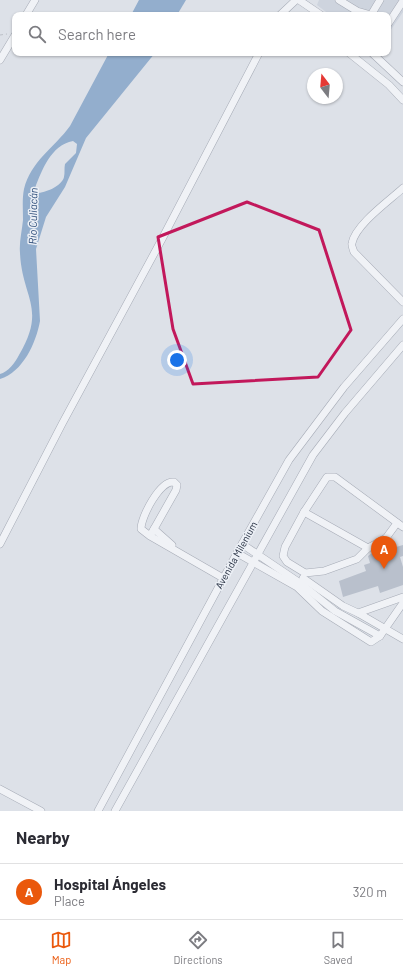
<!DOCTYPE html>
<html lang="en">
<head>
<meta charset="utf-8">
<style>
	:root { --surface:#fff; --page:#f7f7f7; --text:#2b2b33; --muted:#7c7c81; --line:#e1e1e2; --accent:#ea580c }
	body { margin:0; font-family:Barlow,sans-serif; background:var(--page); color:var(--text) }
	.compass { position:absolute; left:307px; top:68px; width:36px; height:36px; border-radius:50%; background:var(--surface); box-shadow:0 1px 3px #0004; rotate:344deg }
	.you { position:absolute; left:177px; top:360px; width:14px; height:14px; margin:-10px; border:3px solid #fff; border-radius:50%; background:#1a73e8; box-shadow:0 0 0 6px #1a73e833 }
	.badge { display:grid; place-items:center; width:26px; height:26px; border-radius:50%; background:var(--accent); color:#fff; font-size:13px; font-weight:700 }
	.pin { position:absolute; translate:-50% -33px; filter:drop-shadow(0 1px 2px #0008) }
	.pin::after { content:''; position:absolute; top:21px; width:14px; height:12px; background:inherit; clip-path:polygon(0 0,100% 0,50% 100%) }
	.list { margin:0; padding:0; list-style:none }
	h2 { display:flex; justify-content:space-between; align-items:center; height:52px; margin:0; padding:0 16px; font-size:17px }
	h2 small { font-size:13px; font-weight:400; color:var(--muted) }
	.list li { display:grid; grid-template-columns:26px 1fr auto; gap:12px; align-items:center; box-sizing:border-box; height:56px; padding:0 16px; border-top:1px solid var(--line) }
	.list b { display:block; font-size:15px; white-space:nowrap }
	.list p { margin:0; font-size:13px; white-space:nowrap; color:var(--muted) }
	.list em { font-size:13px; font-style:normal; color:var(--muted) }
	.icon { flex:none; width:22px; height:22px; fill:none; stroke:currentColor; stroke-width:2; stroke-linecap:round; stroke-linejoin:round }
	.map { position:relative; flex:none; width:403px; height:811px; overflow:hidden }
	.search { position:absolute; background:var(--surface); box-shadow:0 1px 3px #0004; left:12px; right:12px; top:12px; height:44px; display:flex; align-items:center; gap:10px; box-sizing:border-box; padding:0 14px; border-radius:8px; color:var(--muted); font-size:15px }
	.sheet { height:108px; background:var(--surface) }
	nav { display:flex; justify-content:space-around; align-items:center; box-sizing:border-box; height:56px; border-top:1px solid var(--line); background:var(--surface); font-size:11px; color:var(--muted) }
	nav a { display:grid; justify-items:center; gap:2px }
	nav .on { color:var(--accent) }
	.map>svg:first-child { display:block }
	.built { fill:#ced4de }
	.water { fill:#93aecd; fill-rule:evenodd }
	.building { fill:#b9c0cc }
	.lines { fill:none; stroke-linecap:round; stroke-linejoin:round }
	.minor-casing { stroke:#a6abb6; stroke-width:8 }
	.path { stroke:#bbbfc7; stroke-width:1; stroke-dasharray:3 3; stroke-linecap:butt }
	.minor { stroke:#f0f2f6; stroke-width:7 }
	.marked { fill:none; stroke:#c2185b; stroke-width:3; stroke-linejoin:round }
	.labels { text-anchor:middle; stroke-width:3; stroke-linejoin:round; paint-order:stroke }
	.street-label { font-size:10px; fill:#252e40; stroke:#ecf0f6 }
	.water-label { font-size:11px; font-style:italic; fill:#2b4b78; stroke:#ecf0f6 }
</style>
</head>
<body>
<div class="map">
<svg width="403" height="811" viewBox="0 0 403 811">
	<rect width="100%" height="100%" fill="#dde1e8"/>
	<polygon class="built" points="319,0 403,0 403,12 388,34 388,15 330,15 317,5"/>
	<g class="water">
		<polygon points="139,0 186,0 177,15 131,15"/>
		<path d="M109,53H155L86,138L65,187L46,217L36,249L40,321C36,343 23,372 0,379V374C8,372 15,363 19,355C47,308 22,298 20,253C19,242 22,231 23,220C23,210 22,199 24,189C31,161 54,148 70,126ZM73,141L77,144L76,153L65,164C64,168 65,173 64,177C62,186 45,193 37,193L35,188C42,170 51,145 73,141Z"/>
	</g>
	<polygon class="building" points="394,541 396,547 403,545 403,556 400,557 403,567 403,585 380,593 378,586 343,597 339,581 366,571 364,565 370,563 368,556 385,544"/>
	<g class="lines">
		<g class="minor-casing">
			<g id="minor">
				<polyline points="299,0 321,15"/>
				<polyline points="339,0 357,11 371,15"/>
				<polyline points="26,15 35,0"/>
				<polyline points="280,15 296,0"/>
				<polyline points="371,15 380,0"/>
				<polyline points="388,24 403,1"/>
				<polyline points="349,53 389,85 403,100"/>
				<polyline points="372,53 403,82"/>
				<polyline points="0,60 15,35"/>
				<path d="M403,188C389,201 356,224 352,243C351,245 353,249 354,252L403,302"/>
				<polyline points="304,512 285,547 283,556 287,562 305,573 324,571 357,559 368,548 386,538 397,523"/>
				<polyline points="154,529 172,545"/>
				<path d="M150,536L176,490L177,485L174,482C160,480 141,517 141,529L150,536L223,578"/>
				<polyline points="0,544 62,424 162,239 259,53"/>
				<polyline points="242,544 300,583 335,611 380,636"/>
				<polyline points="368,548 304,512 327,477 335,477 403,527"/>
				<polyline points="237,553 297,587 322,611 371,642 380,636 403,603"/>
				<polyline points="303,578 343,606 358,613 403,597"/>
				<polyline points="358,613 403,639"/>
				<polyline points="0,789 41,811"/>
				<polyline points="98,811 237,553 289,460 344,387 403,319"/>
				<polyline points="115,811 313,455 345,413 403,345"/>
			</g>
		</g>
		<polyline class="path" points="0,35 7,34"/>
		<use href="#minor" class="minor"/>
	</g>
	<path class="marked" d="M247,202L319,230L351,330L318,377L193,384L173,329L158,237Z"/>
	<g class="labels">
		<g class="street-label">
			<text transform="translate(236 555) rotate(-61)" y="4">Avenida Milenium</text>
		</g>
		<g class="water-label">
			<text transform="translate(33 216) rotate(-89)" y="4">Río Culiacán</text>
		</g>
	</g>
</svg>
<svg class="compass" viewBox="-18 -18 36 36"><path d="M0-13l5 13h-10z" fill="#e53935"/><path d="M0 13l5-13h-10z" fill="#7c7c81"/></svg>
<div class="you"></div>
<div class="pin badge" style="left:384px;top:569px">A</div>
<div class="search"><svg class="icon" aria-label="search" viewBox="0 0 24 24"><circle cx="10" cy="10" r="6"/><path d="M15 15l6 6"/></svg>Search here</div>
</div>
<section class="sheet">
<h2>Nearby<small></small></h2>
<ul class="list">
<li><span class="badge">A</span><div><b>Hospital Ángeles</b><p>Place</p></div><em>320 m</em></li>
</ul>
</section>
<nav>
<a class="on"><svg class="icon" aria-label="map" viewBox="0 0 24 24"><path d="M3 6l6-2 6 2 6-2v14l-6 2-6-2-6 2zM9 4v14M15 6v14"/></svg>Map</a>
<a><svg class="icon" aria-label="directions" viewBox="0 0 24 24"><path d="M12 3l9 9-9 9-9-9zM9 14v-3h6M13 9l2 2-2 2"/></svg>Directions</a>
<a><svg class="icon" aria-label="saved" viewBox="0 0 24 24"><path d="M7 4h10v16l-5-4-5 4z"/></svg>Saved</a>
</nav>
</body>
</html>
